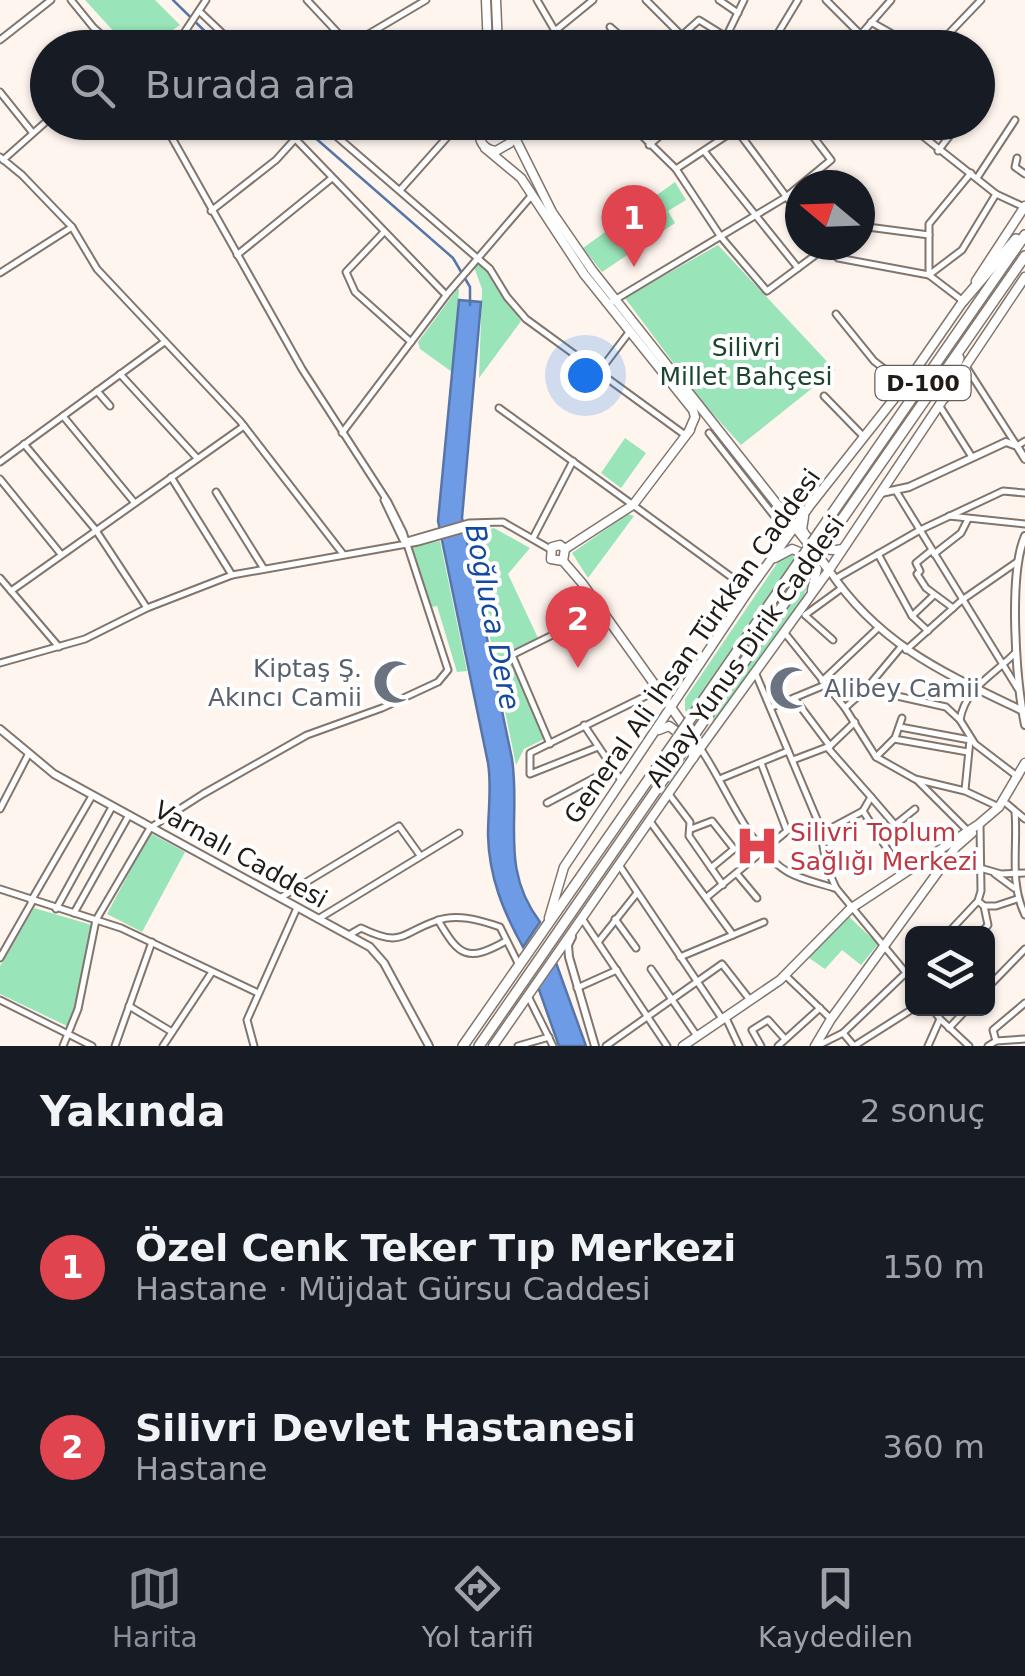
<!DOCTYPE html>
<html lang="tr">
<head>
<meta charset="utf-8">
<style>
	:root { --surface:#171b24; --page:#242831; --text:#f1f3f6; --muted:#9ea1a6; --line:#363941; --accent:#8c9099 }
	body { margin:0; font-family:"DejaVu Sans",sans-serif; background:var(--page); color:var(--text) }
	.controls { position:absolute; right:30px; bottom:30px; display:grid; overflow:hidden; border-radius:15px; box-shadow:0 2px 8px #0004 }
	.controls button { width:90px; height:90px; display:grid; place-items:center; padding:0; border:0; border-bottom:2px solid var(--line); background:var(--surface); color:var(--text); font:50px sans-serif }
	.compass { position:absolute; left:785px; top:170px; width:90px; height:90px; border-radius:50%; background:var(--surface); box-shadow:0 2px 8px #0004; rotate:289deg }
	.you { position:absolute; left:585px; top:375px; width:35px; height:35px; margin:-25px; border:8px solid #fff; border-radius:50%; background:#1a73e8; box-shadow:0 0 0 15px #1a73e833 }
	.badge { display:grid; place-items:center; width:65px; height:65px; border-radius:50%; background:var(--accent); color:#fff; font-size:32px; font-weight:700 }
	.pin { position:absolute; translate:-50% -82px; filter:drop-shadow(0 2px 5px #0008) }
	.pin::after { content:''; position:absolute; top:52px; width:35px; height:30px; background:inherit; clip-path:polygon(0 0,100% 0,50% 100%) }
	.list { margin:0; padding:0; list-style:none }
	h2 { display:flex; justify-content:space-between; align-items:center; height:130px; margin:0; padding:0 40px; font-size:42px }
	h2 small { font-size:32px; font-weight:400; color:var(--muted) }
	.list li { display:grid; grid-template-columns:65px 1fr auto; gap:30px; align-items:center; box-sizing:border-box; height:180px; padding:0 40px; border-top:2px solid var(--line) }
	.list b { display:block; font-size:38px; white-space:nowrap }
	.list p { margin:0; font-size:32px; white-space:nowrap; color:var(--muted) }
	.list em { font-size:32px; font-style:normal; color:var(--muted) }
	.icon { flex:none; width:55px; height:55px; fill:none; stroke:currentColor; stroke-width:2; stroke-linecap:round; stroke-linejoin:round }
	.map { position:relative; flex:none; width:1025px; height:1046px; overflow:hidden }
	.search { position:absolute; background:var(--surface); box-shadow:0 2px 8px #0004; left:30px; right:30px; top:30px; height:110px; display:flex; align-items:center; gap:25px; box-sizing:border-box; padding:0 35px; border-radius:55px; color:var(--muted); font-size:38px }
	.sheet { height:490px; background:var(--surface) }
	nav { display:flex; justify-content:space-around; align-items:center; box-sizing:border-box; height:140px; border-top:2px solid var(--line); background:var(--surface); font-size:28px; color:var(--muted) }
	nav a { display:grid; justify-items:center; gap:5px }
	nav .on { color:var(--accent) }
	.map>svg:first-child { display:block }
	.green { fill:#99e5b9 }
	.water { fill:#6e9be6; stroke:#5775a8; stroke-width:2.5 }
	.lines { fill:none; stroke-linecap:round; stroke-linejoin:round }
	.stream { stroke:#5775a8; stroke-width:2.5 }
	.minor-casing { stroke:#81756c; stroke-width:9 }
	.tertiary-casing { stroke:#81756c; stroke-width:9 }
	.secondary-casing { stroke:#81756c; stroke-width:10 }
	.primary-casing { stroke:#81756c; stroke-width:11 }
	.trunk-casing { stroke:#81756c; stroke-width:12 }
	.minor { stroke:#fff; stroke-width:5 }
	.tertiary { stroke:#fff; stroke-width:5 }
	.secondary { stroke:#fff; stroke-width:6 }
	.primary { stroke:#fff; stroke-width:8 }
	.trunk { stroke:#fff; stroke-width:9 }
	.trunk-bridge-casing { stroke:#81756c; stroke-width:12; stroke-linecap:butt }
	.trunk-bridge { stroke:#fff; stroke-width:9 }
	.labels { text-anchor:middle; stroke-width:8; stroke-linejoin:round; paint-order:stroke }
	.shield { fill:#fff; stroke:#635f5d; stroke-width:2.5 }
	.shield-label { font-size:22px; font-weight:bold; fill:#201b17 }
	.park-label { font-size:25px; fill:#1c452f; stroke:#fff }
	.street-label { font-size:25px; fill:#201b17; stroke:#fff }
	.worship-label { font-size:25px; fill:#5b616d; stroke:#fff; text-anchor:end }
	.health-label { font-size:25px; fill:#be3a42; stroke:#fff; text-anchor:start }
	.water-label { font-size:28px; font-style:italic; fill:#1349a0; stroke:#fff }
</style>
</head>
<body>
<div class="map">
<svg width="1025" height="1046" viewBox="0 0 1025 1046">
	<rect width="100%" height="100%" fill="#fef5ef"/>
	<g class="green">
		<polygon points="85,0 155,0 180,25 150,46 128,47"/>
		<polygon points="675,182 686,200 668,211 675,223 602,272 583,248"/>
		<polygon points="718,245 835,370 741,445 704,404 625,298"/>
		<polygon points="476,264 486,268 521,321 479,378 482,289 474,267"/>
		<polygon points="458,288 459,290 452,372 420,349 418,342"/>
		<polygon points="625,438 646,453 621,488 601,473"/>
		<polygon points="628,514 634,516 588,578 572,553"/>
		<polygon points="494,528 530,548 508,574 538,638 508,654 544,739 524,749 516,765 469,535"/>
		<polygon points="440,541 467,671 457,672 437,606 432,607 411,546"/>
		<path d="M788,554L801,556L813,569L803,599L717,719C704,725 694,722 685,710V699L782,556Z"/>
		<polygon points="150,833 185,852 142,932 107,914"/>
		<polygon points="34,908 92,925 74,1009 67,1026 0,994 0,966"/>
		<polygon points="847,915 878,944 861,965 842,950 825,969 809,958"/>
	</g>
	<g class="water">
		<path d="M459,300L481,302L462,518L512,759C521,819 499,868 540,922L523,947C503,911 489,877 488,835C488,810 492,788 488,763L438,521Z"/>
		<polygon points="555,960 586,1046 559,1046 538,987"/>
	</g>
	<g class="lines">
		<g class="stream">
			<polyline points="173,0 222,48"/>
			<polyline points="297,122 453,258 470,287 470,305"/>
		</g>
		<g class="minor-casing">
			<g id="minor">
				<polyline points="537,0 565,48"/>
				<polyline points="646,0 694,48"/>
				<polyline points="719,0 738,13"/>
				<polyline points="826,0 859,33"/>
				<polyline points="199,11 238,48"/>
				<polyline points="871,22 917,48"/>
				<polyline points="610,27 626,41 619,48"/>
				<polyline points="183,34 200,48"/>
				<polyline points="726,37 744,0"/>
				<polyline points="0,40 51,0"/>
				<polyline points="350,45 426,0"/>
				<polyline points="534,48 593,0"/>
				<polyline points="668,48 699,20 744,48"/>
				<polyline points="769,48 798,0"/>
				<polyline points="849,48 891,0"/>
				<polyline points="935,48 981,0"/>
				<polyline points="0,92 32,132"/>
				<polyline points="279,122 446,295"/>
				<polyline points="320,122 490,269 507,297 526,319 685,435"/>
				<polyline points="628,122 676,169 721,237 767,291 829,245"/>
				<polyline points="722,122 730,133"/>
				<polyline points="905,122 996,194 1024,207"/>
				<polyline points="736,129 800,215"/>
				<polyline points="287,130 294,122"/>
				<polyline points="649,145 676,122"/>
				<polyline points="704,151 798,268"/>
				<polyline points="938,151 960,122"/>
				<polyline points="0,157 22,175 72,227 97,269 240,421 343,554"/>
				<polyline points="1017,158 1015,167 1025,174"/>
				<polyline points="3,160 48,120"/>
				<polyline points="676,169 747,122"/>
				<polyline points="977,178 1015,120"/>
				<polyline points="401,189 458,125"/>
				<polyline points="211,211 276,160 295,139"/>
				<polyline points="860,226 929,235"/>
				<polyline points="384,232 346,272 355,292 411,342"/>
				<polyline points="823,245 838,258 929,275 963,301"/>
				<polyline points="237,255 332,178"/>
				<polyline points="0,273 72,227"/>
				<polyline points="929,275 929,224 971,173"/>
				<polyline points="929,275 962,250 996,194"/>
				<polyline points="608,304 786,197 831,160 802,122"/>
				<polyline points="836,314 874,361 905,385"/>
				<polyline points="965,365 1017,446 1025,441"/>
				<polyline points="599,372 630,331"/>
				<polyline points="120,374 197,458"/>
				<polyline points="97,391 110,406"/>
				<polyline points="824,396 864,437"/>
				<polyline points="939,405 972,457"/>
				<polyline points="499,408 633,505"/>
				<polyline points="63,416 134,502"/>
				<polyline points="342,433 448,293 532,195"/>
				<polyline points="709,433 775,517 792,528"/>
				<polyline points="24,444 95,529 147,608"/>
				<polyline points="0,462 163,343"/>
				<polyline points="171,477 232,575"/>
				<polyline points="0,479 60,553"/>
				<polyline points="896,491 1018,689"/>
				<polyline points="216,492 264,569"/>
				<polyline points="949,516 1025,524"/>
				<polyline points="533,538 573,461"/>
				<polyline points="932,550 916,563 920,571 917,574 926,588 953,608"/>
				<polyline points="878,554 912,616 928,631"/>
				<polyline points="934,554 961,533 968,519"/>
				<polyline points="0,578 59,647"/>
				<polyline points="835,579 920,530 1003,491 1025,493"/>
				<polyline points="11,591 244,426"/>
				<polyline points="805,615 842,588"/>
				<polyline points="806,616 833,640"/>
				<polyline points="912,616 934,595"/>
				<polyline points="784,632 845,708 876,757 915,779 965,791 999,807"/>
				<polyline points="906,650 962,600 1017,562"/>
				<polyline points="755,672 819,824 827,868 836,888"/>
				<polyline points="822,681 877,629"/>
				<polyline points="866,689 946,707 960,720 975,744 1018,777"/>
				<polyline points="794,698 830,746"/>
				<polyline points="772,707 825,685"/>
				<polyline points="845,708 866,689 901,647"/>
				<path d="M960,720C965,688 994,675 1015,653"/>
				<polyline points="584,725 621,780"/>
				<polyline points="900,727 970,740 965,790"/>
				<polyline points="895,738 902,718"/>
				<polyline points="550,744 512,655 601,611"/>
				<polyline points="598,747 530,774 530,753 658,690"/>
				<polyline points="827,747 871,797 863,811 903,874"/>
				<path d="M700,748C726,785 748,849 788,872C802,880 819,883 834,888"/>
				<polyline points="876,757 894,739 968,752"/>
				<polyline points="793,760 830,746 855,722"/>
				<polyline points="722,778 788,751"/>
				<polyline points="917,780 968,831"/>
				<polyline points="668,793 690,822 689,836 723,885"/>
				<polyline points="871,797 895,825 915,809"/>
				<polyline points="547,803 613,768"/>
				<polyline points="1007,804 1025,819"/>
				<polyline points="0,809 28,755"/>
				<path d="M1015,812C1018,847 1009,882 1025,915"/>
				<polyline points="649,820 733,935"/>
				<polyline points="691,829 712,821 734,849 711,868"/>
				<polyline points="822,833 863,811"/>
				<polyline points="619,865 723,1020"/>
				<polyline points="980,868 1001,874 1025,873"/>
				<polyline points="737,874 757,898"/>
				<polyline points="995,874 1014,888"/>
				<polyline points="0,889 121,928 258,993"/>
				<polyline points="707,897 787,831 761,763"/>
				<polyline points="280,898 399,826 419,854"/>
				<polyline points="31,901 92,796"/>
				<polyline points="978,901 984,906 988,925 980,934"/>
				<polyline points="984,906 996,906 1017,899"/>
				<polyline points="56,909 112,807"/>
				<polyline points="74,913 129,815"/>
				<polyline points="318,919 459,833"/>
				<polyline points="615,919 636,948"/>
				<path d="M438,920C459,956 467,963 506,941"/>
				<polyline points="583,920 667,1046"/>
				<polyline points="947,934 978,901 981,891 980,825"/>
				<path d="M349,935L361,928C403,948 399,934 436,921C456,913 480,920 500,927L519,965"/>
				<polyline points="599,941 637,893"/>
				<polyline points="680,957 764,922"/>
				<polyline points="0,958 32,902"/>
				<polyline points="651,969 697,1036"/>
				<polyline points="785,975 830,1018"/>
				<polyline points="988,987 1025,949"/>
				<polyline points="577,988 617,970"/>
				<polyline points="528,996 553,1046"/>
				<polyline points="0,1000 92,1046"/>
				<polyline points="129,1006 172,1032"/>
				<polyline points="726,1018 739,1046"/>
				<polyline points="949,1028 968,1008"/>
				<polyline points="843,1033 912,967"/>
				<polyline points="996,1041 993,1030 1025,1003"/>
				<polyline points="63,1046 78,1009 96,920"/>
				<polyline points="115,1046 152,942"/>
				<polyline points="163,1046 212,972"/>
				<polyline points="254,1046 247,1020 297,908"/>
				<polyline points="518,1046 549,1037"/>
				<polyline points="606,1046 722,964 750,1000"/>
				<polyline points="761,1046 752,1030 768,1020 785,1039"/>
				<polyline points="778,1046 820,1008"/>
				<polyline points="817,1046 843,1033 854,1046"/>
				<polyline points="854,1046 914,1008"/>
				<polyline points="928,1046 940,1019 969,1046"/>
				<polyline points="988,1046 996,1041 1025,1039"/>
			</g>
		</g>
		<g class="tertiary-casing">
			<g id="tertiary">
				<polyline points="71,0 93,27 116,48"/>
				<polyline points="307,0 352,48"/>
				<polyline points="97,34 106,48"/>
				<polyline points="159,48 177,39"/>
				<polyline points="174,48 206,0"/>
				<polyline points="455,122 478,134"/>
				<polyline points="384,500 403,540"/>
				<polyline points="633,505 749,590"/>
				<polyline points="407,541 469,523 503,522 550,549"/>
				<polyline points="0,663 85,639 147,608 232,575 418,542 485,523"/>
				<polyline points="836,888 912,980"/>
				<polyline points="96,920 150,828 203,794 307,735 382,708 438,682 448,670 403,532 388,502 302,369 163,122"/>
				<polyline points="932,1008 940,1019"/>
			</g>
		</g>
		<g class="secondary-casing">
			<g id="secondary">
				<polyline points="881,493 909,487 1006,442 1017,446 1025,459"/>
				<path d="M1025,536C1008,575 1016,681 1025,725"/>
				<path d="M829,570C879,645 944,673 1023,711"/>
				<polyline points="0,729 54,774 370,947 384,963 429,1046"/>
				<polyline points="572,937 568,945 569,957 595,1046"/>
			</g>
		</g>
		<g class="primary-casing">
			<g id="primary">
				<polyline points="486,0 488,48"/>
				<polyline points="496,0 498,48"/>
				<path d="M485,122C475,135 480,149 496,151L510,143L512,132L507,122"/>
				<polyline points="512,132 552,212 592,270 829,570"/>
				<polyline points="485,148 521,178 584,274 693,410 695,417 689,431"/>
				<polyline points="976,281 1025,206"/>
				<path d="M804,517L802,529C809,544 825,553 842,549"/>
				<polyline points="565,549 633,505 690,430"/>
				<polyline points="775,558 792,549 809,556 817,569 812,590"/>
				<polyline points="563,561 565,549 560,545 552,547 551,559 563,561 582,583 700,748"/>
				<polyline points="659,730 669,726 692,743 693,758"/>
				<polyline points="549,918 564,867 749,590 811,504 905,385 966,297"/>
				<polyline points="493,1046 693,758 829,570 1025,277"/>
				<polyline points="683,1046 780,980 850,909 979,824 999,807 1025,763"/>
				<polyline points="815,1046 831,1019 956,847 972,833"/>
			</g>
		</g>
		<g class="trunk-casing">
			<g id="trunk">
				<polyline points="963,301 1016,239"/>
				<polyline points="944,398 959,358"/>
				<polyline points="820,531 1025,235"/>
				<polyline points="829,538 1025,256"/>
				<polyline points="463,1046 678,737"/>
				<polyline points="479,1046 688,744"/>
			</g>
		</g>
		<use href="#minor" class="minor"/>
		<use href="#tertiary" class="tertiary"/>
		<use href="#secondary" class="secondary"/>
		<use href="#primary" class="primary"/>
		<use href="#trunk" class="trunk"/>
		<g class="trunk-bridge-casing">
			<g id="trunk-bridge">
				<polyline points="678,737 820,531"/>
				<polyline points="688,744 829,538"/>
			</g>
		</g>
		<use href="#trunk-bridge" class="trunk-bridge"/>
	</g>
	<defs>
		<g id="mosque-bare" transform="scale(3.45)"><path d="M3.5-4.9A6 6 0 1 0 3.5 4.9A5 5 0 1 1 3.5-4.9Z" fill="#6b7280" stroke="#fff" stroke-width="2.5" paint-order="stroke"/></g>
		<g id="hospital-bare" transform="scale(3.45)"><path d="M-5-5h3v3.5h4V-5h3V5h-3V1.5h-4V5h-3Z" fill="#e0444e" stroke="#fff" stroke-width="2.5" paint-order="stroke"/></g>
	</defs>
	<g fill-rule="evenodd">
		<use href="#mosque-bare" x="395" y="682"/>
		<use href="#mosque-bare" x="791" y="688"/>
		<use href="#hospital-bare" x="757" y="846"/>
	</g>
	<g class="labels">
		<rect class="shield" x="875.5" y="366" width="95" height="34" rx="8"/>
		<g class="shield-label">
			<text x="923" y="391">D-100</text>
		</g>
		<g class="park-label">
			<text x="746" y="356">Silivri<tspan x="746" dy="29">Millet Bahçesi</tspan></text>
		</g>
		<g class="street-label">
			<text transform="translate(692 646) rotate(-55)" y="9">General Ali İhsan Türkkan Caddesi</text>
			<text transform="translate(745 651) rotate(-55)" y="9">Albay Yunus Dirik Caddesi</text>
			<text transform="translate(241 854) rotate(29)" y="9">Varnalı Caddesi</text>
		</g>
		<g class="worship-label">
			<text x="362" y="677">Kiptaş Ş.<tspan x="362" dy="29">Akıncı Camii</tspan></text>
			<text x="824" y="697" text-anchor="start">Alibey Camii</text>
		</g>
		<g class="health-label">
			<text x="790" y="841">Silivri Toplum<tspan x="790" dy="29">Sağlığı Merkezi</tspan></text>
		</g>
		<g class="water-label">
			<text transform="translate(493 617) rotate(79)" y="10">Boğluca Dere</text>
		</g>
	</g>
</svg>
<div class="controls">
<button><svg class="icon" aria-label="layers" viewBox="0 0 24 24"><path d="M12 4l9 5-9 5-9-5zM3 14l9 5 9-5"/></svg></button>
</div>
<svg class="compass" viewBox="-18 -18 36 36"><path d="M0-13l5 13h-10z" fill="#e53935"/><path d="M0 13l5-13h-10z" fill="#9ea1a6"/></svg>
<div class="you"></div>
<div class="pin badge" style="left:634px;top:267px;background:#e0444e">1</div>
<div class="pin badge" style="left:578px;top:668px;background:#e0444e">2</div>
<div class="search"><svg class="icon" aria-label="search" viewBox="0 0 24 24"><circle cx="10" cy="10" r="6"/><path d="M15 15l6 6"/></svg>Burada ara</div>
</div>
<section class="sheet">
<h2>Yakında<small>2 sonuç</small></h2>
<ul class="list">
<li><span class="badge" style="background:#e0444e">1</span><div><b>Özel Cenk Teker Tıp Merkezi</b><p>Hastane · Müjdat Gürsu Caddesi</p></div><em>150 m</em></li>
<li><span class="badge" style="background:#e0444e">2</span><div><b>Silivri Devlet Hastanesi</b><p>Hastane</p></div><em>360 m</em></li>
</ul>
</section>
<nav>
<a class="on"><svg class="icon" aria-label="map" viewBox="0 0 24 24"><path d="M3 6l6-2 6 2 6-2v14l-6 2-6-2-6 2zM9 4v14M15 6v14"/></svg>Harita</a>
<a><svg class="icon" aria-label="directions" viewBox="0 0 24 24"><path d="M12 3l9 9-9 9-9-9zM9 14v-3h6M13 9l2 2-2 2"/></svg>Yol tarifi</a>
<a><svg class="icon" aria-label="saved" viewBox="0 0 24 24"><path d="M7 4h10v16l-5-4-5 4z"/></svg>Kaydedilen</a>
</nav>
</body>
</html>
